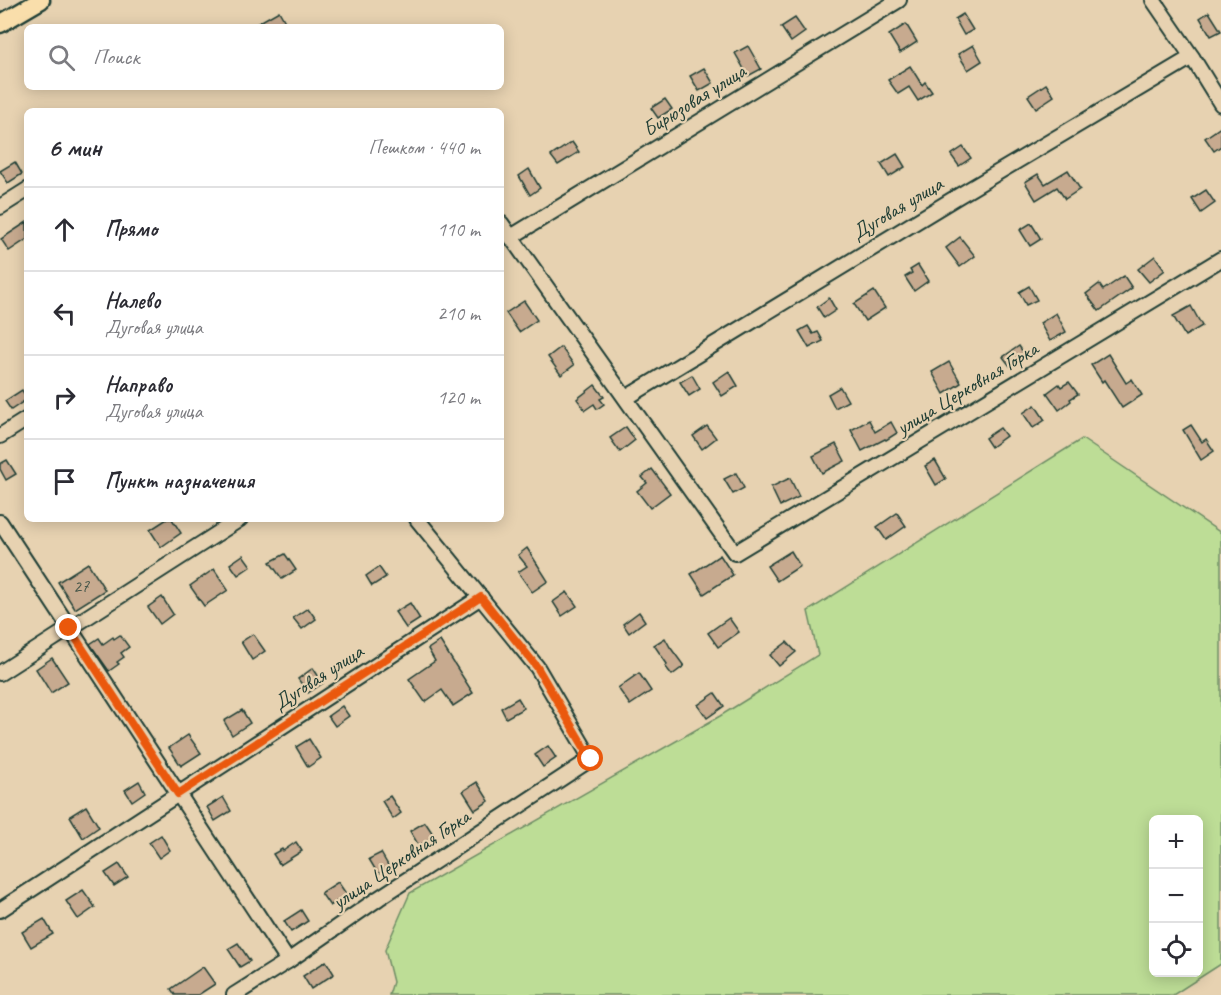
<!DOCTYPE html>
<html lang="ru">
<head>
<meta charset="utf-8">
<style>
	:root { --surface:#fff; --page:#f2f2f3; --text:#2b2b33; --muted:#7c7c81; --line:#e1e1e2 }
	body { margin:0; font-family:Caveat,sans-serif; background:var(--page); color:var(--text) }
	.controls { position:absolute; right:18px; bottom:18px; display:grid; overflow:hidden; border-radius:9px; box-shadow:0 3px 15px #0003 }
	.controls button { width:54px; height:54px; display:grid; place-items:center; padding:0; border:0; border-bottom:2px solid var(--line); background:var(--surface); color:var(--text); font:30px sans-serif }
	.stop { position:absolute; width:18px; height:18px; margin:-14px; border:4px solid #ea580c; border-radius:50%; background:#fff }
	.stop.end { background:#ea580c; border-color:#fff; box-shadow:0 2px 6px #0008 }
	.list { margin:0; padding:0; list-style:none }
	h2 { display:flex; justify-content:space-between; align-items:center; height:78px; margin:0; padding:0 24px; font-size:26px }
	h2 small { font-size:20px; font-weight:400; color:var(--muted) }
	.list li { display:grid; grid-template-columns:39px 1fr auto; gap:18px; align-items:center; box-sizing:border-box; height:84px; padding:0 24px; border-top:2px solid var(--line) }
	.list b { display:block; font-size:22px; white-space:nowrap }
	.list p { margin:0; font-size:20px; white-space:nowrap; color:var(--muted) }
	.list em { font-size:20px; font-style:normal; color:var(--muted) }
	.icon { flex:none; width:33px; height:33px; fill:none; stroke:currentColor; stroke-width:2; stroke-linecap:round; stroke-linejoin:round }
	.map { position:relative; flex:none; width:1221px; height:995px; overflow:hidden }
	.search { position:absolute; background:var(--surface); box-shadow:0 3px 15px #0003; left:24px; top:24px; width:480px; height:66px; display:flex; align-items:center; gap:15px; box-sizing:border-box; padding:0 21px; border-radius:9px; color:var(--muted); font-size:22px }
	.panel { position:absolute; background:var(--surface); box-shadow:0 3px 15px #0003; left:24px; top:108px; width:480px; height:414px; border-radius:9px }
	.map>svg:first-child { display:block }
	.green { fill:#bddd96; stroke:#6e8d65; stroke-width:1.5; fill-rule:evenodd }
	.building { fill:#c7aa8f; stroke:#1f3d34; stroke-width:1.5 }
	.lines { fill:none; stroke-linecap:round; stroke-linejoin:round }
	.minor-casing { stroke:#1f3d34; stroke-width:18 }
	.major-casing { stroke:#1f3d34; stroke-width:21 }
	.minor { stroke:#e7d2b1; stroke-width:14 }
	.major { stroke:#f9deab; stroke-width:16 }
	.route { stroke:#ea580c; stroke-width:8 }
	.labels { text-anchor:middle; stroke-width:4.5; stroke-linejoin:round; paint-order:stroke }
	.number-label { font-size:18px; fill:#49584b }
	.street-label { font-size:21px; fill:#1f3d34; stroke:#e7d2b1 }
</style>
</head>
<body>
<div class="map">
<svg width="1221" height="995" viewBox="0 0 1221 995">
	<rect width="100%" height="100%" fill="#e7d2b1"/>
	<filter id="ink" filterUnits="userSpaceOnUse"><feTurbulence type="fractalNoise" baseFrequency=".0167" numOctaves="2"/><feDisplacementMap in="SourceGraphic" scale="12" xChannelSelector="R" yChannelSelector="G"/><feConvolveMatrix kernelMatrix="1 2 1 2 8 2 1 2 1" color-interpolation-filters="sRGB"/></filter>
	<g filter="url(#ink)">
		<path class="green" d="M1082,439L1221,533V964L1173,995H389L393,982L385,950L410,893L720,716L818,655L808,611ZM1154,820H1198V972H1154Z"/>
		<g class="building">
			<polygon points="279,11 288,27 251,27"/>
			<polygon points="1209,12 1221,31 1211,36 1200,18"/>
			<polygon points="963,14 973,30 964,35 955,19"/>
			<polygon points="795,18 805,32 791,42 781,27"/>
			<polygon points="906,24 917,42 900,53 889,35"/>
			<polygon points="973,45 982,61 968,70 958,54"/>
			<polygon points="748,46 761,69 748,76 735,53"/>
			<polygon points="910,66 922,85 925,82 932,92 918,101 909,87 898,94 888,80"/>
			<polygon points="704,68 713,83 699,91 690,76"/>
			<polygon points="1046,84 1054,96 1036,108 1028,96"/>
			<polygon points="665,99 672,109 658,118 651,108"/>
			<polygon points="1221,127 1221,146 1214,151 1205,138"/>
			<polygon points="572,142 579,152 558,165 551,156"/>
			<polygon points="963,147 971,158 959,166 951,155"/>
			<polygon points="897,154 905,167 889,177 881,164"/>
			<polygon points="15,162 22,174 8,183 0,171"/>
			<polygon points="529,169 540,188 530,195 519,176"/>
			<polygon points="1068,170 1080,189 1065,199 1057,187 1036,200 1025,182 1038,174 1045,184"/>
			<polygon points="1206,190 1215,203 1201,213 1192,199"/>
			<polygon points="27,222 27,239 9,251 1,239"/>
			<polygon points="1031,223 1041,239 1030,246 1020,230"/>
			<polygon points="960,237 975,256 960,267 946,248"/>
			<polygon points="1155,256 1165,270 1149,282 1138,269"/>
			<polygon points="918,265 928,281 914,291 905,277 912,273 910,270"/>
			<polygon points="1124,276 1132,288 1099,311 1086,294 1099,284 1103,290"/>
			<polygon points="1029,286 1037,300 1026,305 1019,292"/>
			<polygon points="874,291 885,308 865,321 854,304"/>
			<polygon points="829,298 836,310 824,318 817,307"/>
			<polygon points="524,301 537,320 519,332 506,313"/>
			<polygon points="1191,306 1202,326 1185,336 1173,316"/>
			<polygon points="1056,313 1066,332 1050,341 1040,323"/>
			<polygon points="808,326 813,334 818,332 823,341 809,348 799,331"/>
			<polygon points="1019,346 1025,355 1010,366 1003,357"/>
			<polygon points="561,347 574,365 561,375 548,357"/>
			<polygon points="1108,354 1126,383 1132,379 1142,395 1122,408 1104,380 1102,382 1091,365"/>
			<polygon points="949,362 961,383 944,394 932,372"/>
			<polygon points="729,371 738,386 722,396 713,382"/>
			<polygon points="692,375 700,389 689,396 680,382"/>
			<polygon points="1069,382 1078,394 1070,399 1071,401 1059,410 1047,393 1059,384 1061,387"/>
			<polygon points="595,385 604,397 600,399 604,404 597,409 594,404 585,410 577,399"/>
			<polygon points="840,387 848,401 835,408 828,394"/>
			<polygon points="22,390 27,399 11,410 5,401"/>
			<polygon points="1035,405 1045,420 1033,428 1023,413"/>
			<polygon points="869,420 875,432 891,422 897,433 886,440 885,439 862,451 851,430"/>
			<polygon points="1191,425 1202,442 1206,439 1214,451 1201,460 1183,430"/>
			<polygon points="707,426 716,438 702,449 693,436"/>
			<polygon points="626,427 635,440 620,452 610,438"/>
			<polygon points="1000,428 1006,436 991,447 985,438"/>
			<polygon points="836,444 845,461 822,473 813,456"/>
			<polygon points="7,460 16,474 6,480 0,469 0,464"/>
			<polygon points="935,460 946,479 936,485 925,466"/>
			<polygon points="652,469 670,493 650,508 637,491 647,483 642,477"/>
			<polygon points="736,473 744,488 733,494 724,479"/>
			<polygon points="790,478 799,497 780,506 771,487"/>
			<polygon points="897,513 906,526 886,540 877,527"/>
			<polygon points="167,519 172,519 181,533 161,547 150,530"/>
			<polygon points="527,548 548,581 532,592 518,572 527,566 518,555"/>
			<polygon points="791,551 800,566 777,581 767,566"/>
			<polygon points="285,554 296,570 282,579 270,562"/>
			<polygon points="243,555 251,566 238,575 230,564"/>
			<polygon points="720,555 733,575 704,594 691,574"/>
			<polygon points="88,563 105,590 75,609 58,582"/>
			<polygon points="379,567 386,577 372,586 366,576"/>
			<polygon points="214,569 228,590 204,606 190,586"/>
			<polygon points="567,592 577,606 562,616 553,602"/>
			<polygon points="162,597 173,614 160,624 148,607"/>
			<polygon points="410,603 420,619 406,628 395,612"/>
			<polygon points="308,608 316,619 302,629 293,618"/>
			<polygon points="639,612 645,621 629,633 623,624"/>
			<polygon points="729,618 739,632 718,647 708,633"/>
			<polygon points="253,634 265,651 252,660 241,642"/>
			<polygon points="120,635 129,647 121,653 124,657 117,662 119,664 109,671 90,644 99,638 103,644 113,637 114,639"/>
			<polygon points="665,638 670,647 684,666 672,675 665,666 667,664 654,645"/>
			<polygon points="440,641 473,693 453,706 442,690 425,702 409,679 435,661 428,649"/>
			<polygon points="787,642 796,652 779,666 770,655"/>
			<polygon points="52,658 68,682 51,693 36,669"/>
			<polygon points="313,668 323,683 308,693 298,679"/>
			<polygon points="639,673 651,691 630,705 618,688"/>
			<polygon points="715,693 724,706 707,718 698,705"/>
			<polygon points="518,698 524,708 506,718 501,708"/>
			<polygon points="342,706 349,716 335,726 328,716"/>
			<polygon points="242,710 250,723 232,735 224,721"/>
			<polygon points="188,735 201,753 181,766 169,748"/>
			<polygon points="309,739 321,758 308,767 296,747"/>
			<polygon points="548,746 556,758 543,767 535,755"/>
			<polygon points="139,781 145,792 132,801 125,790"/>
			<polygon points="477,782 489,801 475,810 463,791"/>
			<polygon points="390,796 401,813 393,819 382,801"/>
			<polygon points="223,797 231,811 215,821 207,807"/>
			<polygon points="86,806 99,827 83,838 70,816"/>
			<polygon points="425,822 435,837 419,846 410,831"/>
			<polygon points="161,835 170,850 159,858 149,843"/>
			<polygon points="296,842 302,851 280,865 273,854 282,849 283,851"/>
			<polygon points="381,853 389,867 378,874 369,859"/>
			<polygon points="119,864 128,877 114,886 105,873"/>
			<polygon points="338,882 347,895 330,906 321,893"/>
			<polygon points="83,890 95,907 78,919 66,901"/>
			<polygon points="301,910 308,921 291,932 284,921"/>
			<polygon points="44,919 53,934 31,947 22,932"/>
			<polygon points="238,943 250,961 240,967 228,949"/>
			<polygon points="326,961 334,974 311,989 303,976"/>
			<polygon points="203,967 215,984 198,995 175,995 171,989"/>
		</g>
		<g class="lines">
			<g class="minor-casing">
				<g id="minor">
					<polyline points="1153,0 1192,57 1221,104"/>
					<polyline points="0,207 27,190"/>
					<polyline points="501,223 735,553 1221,259"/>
					<polyline points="511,237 899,0"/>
					<polyline points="626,398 955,198 1192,57"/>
					<polyline points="0,436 27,419"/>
					<polyline points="0,522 288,961"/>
					<polyline points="0,673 240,519"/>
					<polyline points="0,910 481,597"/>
					<polyline points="234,995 288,961 379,898 591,759 537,667 417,519"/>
				</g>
			</g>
			<g class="major-casing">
				<polyline id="major" points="0,24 41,0"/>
			</g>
			<use href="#minor" class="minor"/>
			<use href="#major" class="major"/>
		</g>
	</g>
	<g class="lines" filter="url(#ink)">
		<polyline class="route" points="69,628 178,794 481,597 537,667 591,759"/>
	</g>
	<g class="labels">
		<g class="number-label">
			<text x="81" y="592">27</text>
		</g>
		<g class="street-label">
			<text transform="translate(694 100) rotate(-32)" y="7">Бирюзовая улица</text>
			<text transform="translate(897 208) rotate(-31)" y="7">Дуговая улица</text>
			<text transform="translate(967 388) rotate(-31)" y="7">улица Церковная Горка</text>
			<text transform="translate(318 677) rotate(-33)" y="7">Дуговая улица</text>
			<text transform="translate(401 859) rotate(-34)" y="7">улица Церковная Горка</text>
		</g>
	</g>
</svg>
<div class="controls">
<button>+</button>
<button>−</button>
<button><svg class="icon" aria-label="locate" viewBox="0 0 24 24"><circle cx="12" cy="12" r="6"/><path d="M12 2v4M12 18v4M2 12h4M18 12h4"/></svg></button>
</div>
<div class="stop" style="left:591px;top:759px"></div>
<div class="stop end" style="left:69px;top:628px"></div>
<div class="search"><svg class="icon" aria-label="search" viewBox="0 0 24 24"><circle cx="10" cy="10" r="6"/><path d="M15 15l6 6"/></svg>Поиск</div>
<section class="panel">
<h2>6 мин<small>Пешком · 440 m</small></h2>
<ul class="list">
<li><svg class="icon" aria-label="ahead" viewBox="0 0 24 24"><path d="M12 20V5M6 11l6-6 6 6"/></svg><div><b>Прямо</b></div><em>110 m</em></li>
<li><svg class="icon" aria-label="left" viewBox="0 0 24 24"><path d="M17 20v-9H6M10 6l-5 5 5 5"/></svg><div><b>Налево</b><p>Дуговая улица</p></div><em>210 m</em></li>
<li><svg class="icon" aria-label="right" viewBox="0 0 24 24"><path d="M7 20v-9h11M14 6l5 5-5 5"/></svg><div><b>Направо</b><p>Дуговая улица</p></div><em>120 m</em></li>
<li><svg class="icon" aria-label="arrive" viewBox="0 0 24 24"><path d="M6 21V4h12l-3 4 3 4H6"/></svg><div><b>Пункт назначения</b></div></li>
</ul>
</section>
</div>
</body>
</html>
